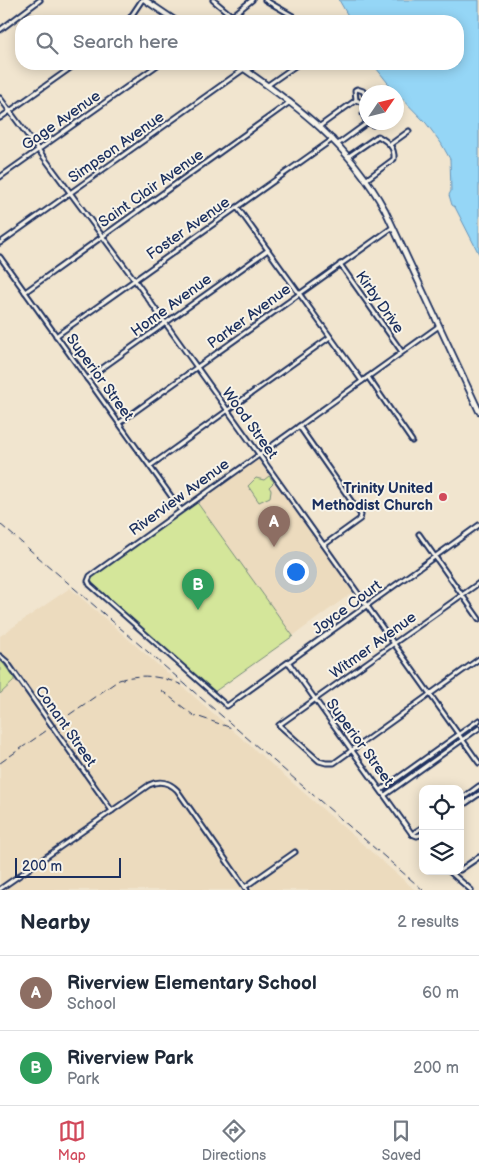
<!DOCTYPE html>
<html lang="en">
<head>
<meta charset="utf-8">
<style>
	:root { --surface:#fff; --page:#f2f2f3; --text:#1f2937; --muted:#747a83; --line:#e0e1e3; --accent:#d1495b }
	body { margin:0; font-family:"Balsamiq Sans",sans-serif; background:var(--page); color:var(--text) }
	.controls { position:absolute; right:15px; bottom:15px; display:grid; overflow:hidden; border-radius:10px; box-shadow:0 2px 12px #0003 }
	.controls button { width:45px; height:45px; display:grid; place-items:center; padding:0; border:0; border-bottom:1px solid var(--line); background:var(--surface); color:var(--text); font:25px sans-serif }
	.compass { position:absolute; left:359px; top:85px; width:45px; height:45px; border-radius:50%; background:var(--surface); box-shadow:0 2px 12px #0003; rotate:55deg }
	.scale { position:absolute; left:15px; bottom:12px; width:106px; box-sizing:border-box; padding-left:5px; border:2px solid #1b2f5e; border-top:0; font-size:14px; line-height:18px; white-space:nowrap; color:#1b2f5e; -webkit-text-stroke:4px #f7f3e8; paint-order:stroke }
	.you { position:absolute; left:295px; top:571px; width:18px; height:18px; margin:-12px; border:4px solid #fff; border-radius:50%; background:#1a73e8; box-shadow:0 0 0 8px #1a73e833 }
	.badge { display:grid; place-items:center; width:32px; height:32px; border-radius:50%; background:var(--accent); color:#fff; font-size:16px; font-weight:700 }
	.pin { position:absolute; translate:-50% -41px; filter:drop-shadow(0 1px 2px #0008) }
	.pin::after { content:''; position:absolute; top:26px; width:18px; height:15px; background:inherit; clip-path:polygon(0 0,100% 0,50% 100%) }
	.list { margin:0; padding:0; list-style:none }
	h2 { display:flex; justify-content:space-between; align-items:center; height:65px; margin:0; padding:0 20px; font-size:21px }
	h2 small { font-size:16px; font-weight:400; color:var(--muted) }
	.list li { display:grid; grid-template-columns:32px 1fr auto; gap:15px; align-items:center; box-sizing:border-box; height:75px; padding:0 20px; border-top:1px solid var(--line) }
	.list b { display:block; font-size:19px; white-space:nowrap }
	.list p { margin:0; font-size:16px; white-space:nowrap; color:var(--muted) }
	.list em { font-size:16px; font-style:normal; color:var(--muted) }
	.icon { flex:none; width:28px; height:28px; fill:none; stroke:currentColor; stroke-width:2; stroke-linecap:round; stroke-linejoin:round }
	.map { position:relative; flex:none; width:479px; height:890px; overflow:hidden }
	.search { position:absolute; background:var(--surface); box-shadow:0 2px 12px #0003; left:15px; right:15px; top:15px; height:55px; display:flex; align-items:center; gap:12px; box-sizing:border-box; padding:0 18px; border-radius:20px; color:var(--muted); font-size:19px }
	.sheet { height:215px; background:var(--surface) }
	nav { display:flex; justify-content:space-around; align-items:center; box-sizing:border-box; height:70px; border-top:1px solid var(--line); background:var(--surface); font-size:14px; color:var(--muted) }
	nav a { display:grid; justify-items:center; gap:2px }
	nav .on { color:var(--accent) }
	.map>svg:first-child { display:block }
	.built { fill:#ecdbbe }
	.green { fill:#d4e69a; stroke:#788a7c }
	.water { fill:#95d6f6; stroke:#6493b9 }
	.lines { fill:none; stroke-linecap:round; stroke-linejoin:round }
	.minor-casing { stroke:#1b2f5e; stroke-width:7 }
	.major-casing { stroke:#1b2f5e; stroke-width:8 }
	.minor { stroke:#f7f3e8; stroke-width:3 }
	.major { stroke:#f7f3e8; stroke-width:4.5 }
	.rail { stroke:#1b2f5e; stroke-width:1; stroke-dasharray:8 4; stroke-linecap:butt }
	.poi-dot { fill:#d1495b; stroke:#f7f3e8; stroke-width:2 }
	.labels { text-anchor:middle; stroke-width:4; stroke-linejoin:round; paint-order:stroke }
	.street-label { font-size:15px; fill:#1b2f5e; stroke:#f7f3e8 }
	.poi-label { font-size:15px; font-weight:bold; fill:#1b2f5e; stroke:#f7f3e8; text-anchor:end }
</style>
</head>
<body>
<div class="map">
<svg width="479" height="890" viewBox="0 0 479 890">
	<rect width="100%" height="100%" fill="#f1e5cf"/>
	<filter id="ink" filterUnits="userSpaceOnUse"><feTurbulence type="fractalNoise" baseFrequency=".02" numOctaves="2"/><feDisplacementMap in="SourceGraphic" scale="10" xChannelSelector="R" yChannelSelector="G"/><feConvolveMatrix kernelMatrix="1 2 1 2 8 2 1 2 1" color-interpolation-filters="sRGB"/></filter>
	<g filter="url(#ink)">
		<g class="built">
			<polygon points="258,459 353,592 293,636 196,501"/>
			<polygon points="70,588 415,890 0,890 0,636"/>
		</g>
		<g class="green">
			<polygon points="269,476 274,482 269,487 271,490 270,497 259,502 248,486 256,478 264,480"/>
			<polygon points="196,501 293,636 214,692 90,581 92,576"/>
			<polygon points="0,659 14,678 14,681 0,694"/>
		</g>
		<polygon class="water" points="339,0 479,0 479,254 455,207 452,205 449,195 451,191 450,159 441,143 426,123 391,87 373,64 458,64 458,21 351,21"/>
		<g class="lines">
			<g class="minor-casing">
				<g id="minor">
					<polyline points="213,0 232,16"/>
					<polyline points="265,0 293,16 297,21"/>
					<polyline points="128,21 142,0"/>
					<polyline points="230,21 232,16 252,0"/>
					<polyline points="0,30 40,0"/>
					<polyline points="247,71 257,64"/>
					<polyline points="268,85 298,64"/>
					<polyline points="0,98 134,279 479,763"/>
					<polyline points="356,100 355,90 357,89 363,91 366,98"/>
					<polyline points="356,100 363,103 366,99"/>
					<polyline points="366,110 363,114 367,123"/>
					<polyline points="0,118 76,64"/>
					<polyline points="320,126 356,100"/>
					<polyline points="338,144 367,123 373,125 377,122"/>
					<polyline points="391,144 409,131"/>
					<path d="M349,156L378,136C388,142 395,147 394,159L367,179"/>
					<polyline points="0,177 159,64"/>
					<polyline points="237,207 362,381"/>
					<polyline points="0,243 244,69"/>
					<polyline points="0,257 181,510"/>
					<polyline points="340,264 402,352"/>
					<polyline points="25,292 290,102"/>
					<polyline points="439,326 90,576 88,581 90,585 227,706 479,525"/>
					<polyline points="56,336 333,139"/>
					<polyline points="368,377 412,441"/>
					<polyline points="87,379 268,250"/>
					<polyline points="119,423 393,227"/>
					<polyline points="299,426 361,515 360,519 324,545"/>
					<polyline points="150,466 330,337"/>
					<polyline points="419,534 479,619"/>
					<polyline points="479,583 279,725 319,761 326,763 334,763 479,659"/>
					<polyline points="0,656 7,662 112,811"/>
					<polyline points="289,663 412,834"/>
					<polyline points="381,790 479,720"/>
					<polyline points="385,795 479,728"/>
					<polyline points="460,800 479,786"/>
					<polyline points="460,807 479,794"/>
					<polyline points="412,834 423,827"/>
					<polyline points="412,834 417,836 423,834"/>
					<polyline points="460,870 479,857"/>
					<polyline points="449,871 471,890"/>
					<polyline points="245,887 295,852"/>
					<path d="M0,889L149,785C159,780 169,782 177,790L247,890"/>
				</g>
			</g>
			<g class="major-casing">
				<g id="major">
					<polyline points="145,0 176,21"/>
					<path d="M237,64C299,107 348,143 385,210L479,411"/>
				</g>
			</g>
			<use href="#minor" class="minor"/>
			<use href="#major" class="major"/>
			<g class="rail">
				<polyline points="0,524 423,890"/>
				<polyline points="161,690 193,715 232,728"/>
				<path d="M0,763L119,680C140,673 162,676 182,685"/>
			</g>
		</g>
	</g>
	<circle class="poi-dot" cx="443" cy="497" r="5"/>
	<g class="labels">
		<g class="street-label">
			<text transform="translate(61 120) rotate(-35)" y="5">Gage Avenue</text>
			<text transform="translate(116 147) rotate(-35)" y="5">Simpson Avenue</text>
			<text transform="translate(151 188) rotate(-35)" y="5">Saint Clair Avenue</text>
			<text transform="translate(188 228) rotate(-35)" y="5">Foster Avenue</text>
			<text transform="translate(380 302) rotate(55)" y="5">Kirby Drive</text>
			<text transform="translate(171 305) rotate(-36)" y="5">Home Avenue</text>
			<text transform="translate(249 316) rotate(-36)" y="5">Parker Avenue</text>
			<text transform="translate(100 377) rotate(54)" y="5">Superior Street</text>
			<text transform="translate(250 423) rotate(54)" y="5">Wood Street</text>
			<text transform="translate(179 497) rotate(-36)" y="5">Riverview Avenue</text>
			<text transform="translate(347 607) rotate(-36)" y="5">Joyce Court</text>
			<text transform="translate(373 645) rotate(-36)" y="5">Witmer Avenue</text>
			<text transform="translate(66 726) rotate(55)" y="5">Conant Street</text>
			<text transform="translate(360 742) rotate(54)" y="5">Superior Street</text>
		</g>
		<g class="poi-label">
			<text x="433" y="493">Trinity United<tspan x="433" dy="17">Methodist Church</tspan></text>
		</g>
	</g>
</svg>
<div class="controls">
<button><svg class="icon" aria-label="locate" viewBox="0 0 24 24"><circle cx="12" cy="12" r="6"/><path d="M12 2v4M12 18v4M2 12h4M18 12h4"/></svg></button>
<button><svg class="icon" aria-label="layers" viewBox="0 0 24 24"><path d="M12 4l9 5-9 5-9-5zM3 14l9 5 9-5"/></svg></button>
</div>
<svg class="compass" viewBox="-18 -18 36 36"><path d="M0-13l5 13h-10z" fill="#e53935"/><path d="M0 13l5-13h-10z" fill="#747a83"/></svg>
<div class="scale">200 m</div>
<div class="you"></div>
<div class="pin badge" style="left:274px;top:547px;background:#8d6e63">A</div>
<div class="pin badge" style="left:198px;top:610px;background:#2e9e5b">B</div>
<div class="search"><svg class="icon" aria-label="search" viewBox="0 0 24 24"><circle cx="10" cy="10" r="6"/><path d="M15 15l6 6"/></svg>Search here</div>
</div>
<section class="sheet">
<h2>Nearby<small>2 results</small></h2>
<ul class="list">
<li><span class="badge" style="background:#8d6e63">A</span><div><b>Riverview Elementary School</b><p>School</p></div><em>60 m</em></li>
<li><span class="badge" style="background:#2e9e5b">B</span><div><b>Riverview Park</b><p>Park</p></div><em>200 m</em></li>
</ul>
</section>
<nav>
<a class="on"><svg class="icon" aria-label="map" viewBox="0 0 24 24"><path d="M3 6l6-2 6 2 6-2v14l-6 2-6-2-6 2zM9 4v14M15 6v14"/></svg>Map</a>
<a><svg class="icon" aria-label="directions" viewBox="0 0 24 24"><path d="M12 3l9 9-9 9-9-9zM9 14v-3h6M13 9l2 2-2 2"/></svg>Directions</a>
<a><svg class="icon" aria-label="saved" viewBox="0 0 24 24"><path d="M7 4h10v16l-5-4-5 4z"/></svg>Saved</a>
</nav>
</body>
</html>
